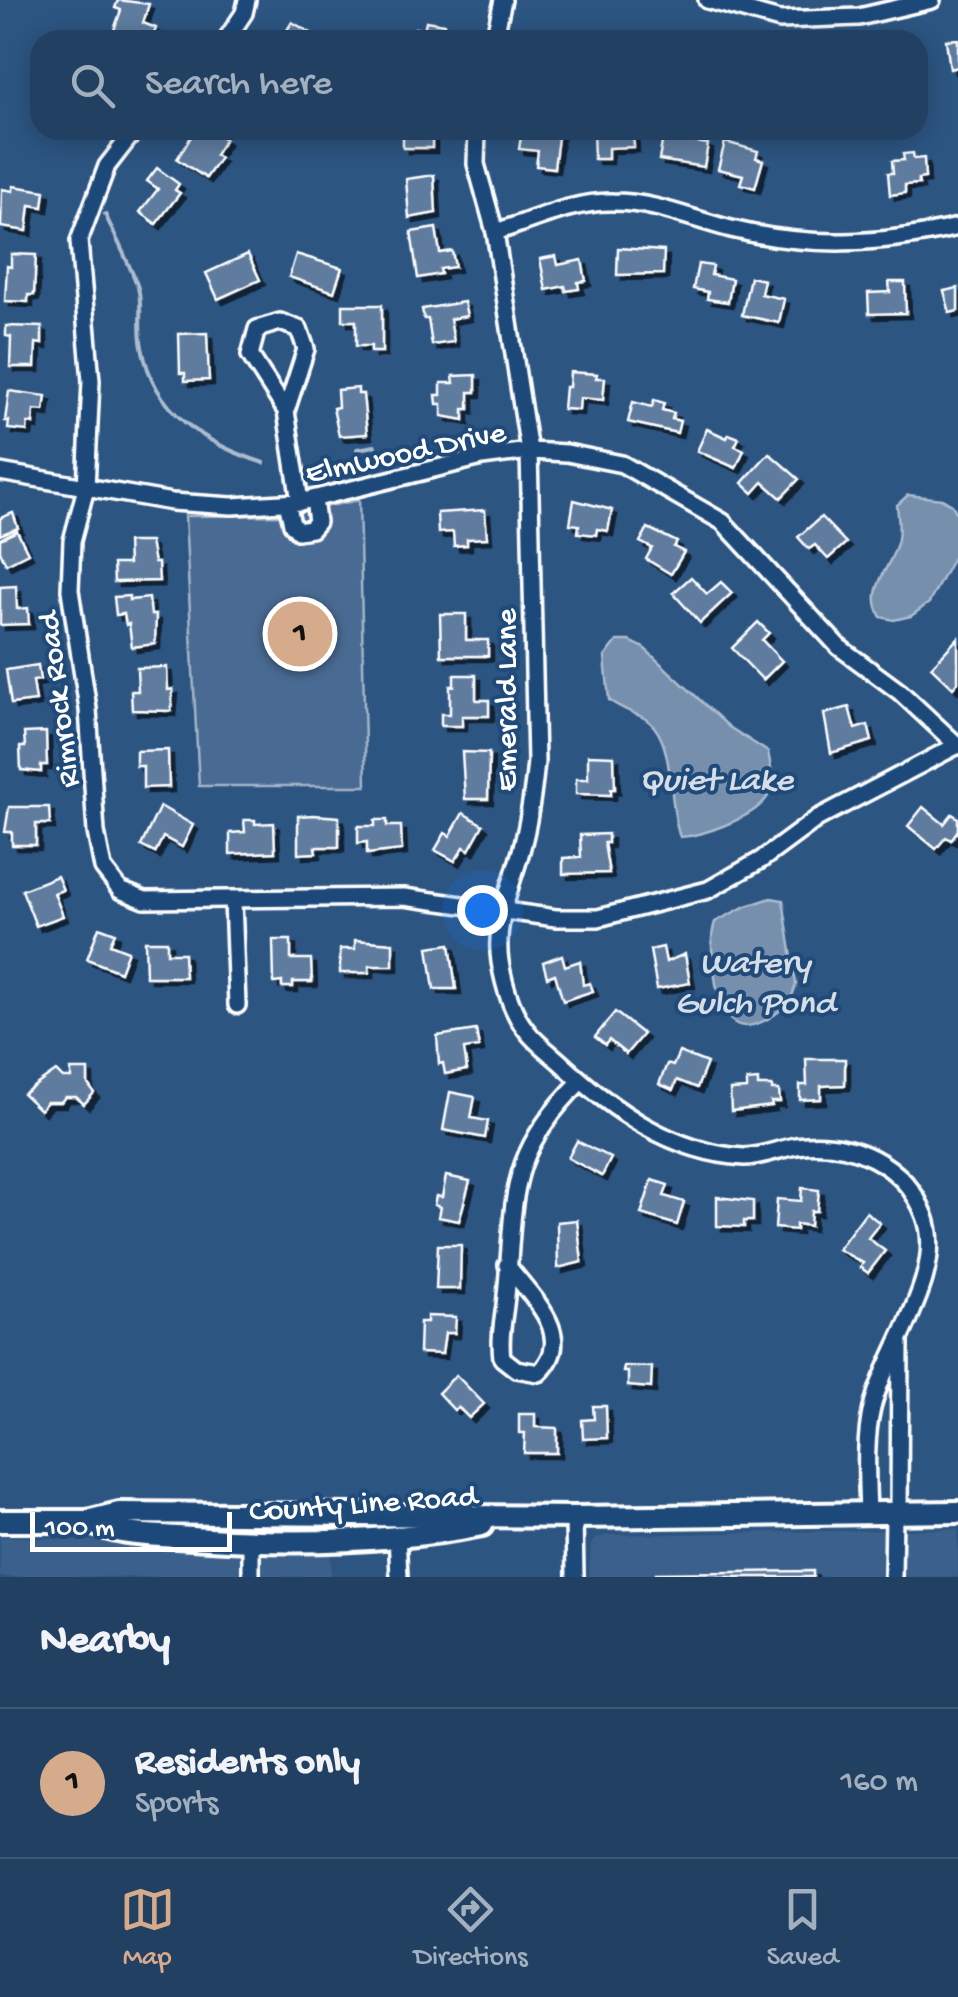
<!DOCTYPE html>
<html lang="en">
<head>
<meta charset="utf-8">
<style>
	:root { --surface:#214062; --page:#294768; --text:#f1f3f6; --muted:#a2afbe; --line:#3e5977; --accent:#d6ab8b }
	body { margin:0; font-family:"Gochi Hand",sans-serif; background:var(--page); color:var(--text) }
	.scale { position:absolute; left:30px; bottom:25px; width:202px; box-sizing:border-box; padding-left:10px; border:5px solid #fff; border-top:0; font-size:28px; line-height:35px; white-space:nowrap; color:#fff; -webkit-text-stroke:8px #1f4a7a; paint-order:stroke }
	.you { position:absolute; left:482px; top:910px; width:35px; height:35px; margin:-25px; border:8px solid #fff; border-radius:50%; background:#1a73e8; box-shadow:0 0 0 15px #1a73e833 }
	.badge { display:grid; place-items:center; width:65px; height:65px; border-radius:50%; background:var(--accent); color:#111; font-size:32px; font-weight:700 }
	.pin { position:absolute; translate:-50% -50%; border:5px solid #fff; box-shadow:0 2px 10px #0006 }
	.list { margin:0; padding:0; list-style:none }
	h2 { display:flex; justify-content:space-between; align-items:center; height:130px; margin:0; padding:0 40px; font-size:42px }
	h2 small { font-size:32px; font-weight:400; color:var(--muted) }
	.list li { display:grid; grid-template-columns:65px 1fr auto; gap:30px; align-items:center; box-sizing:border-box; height:150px; padding:0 40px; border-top:2px solid var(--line) }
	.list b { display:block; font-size:38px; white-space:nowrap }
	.list p { margin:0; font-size:32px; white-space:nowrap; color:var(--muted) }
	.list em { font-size:32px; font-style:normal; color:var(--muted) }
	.icon { flex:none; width:55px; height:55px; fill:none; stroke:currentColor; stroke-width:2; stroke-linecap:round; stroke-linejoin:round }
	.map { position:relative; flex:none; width:958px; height:1577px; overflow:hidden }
	.search { position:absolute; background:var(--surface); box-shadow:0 5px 25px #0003; left:30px; right:30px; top:30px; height:110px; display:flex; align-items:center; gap:25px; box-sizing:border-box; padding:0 35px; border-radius:30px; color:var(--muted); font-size:38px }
	.sheet { height:280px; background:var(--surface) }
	nav { display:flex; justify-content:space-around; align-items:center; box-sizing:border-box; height:140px; border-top:2px solid var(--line); background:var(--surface); font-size:28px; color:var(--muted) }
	nav a { display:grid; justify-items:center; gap:5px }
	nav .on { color:var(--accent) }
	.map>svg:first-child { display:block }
	.built { fill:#3b618b }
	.green { fill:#486b92; stroke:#a4b5c8; stroke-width:2.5 }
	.water { fill:#748fad; stroke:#acbcce; stroke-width:2.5 }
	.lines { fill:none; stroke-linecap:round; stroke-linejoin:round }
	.stream { stroke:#acbcce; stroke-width:4 }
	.building { fill:#5e7c9f; stroke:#fff; stroke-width:2.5; filter:url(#shadow) }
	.minor-casing { stroke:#fff; stroke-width:22 }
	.major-casing { stroke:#fff; stroke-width:28 }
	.minor { stroke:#1f4a7a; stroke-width:15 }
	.major { stroke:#1f4a7a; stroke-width:20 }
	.labels { text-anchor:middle; stroke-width:8; stroke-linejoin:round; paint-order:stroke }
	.street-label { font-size:32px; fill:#fff; stroke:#1f4a7a }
	.water-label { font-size:35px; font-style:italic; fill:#d5dde6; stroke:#1f4a7a }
</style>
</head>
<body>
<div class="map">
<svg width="958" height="1577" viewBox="0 0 958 1577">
	<defs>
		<filter id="shadow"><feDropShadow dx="5" dy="5" stdDeviation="0" flood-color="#0009"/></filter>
	</defs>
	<rect width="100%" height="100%" fill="#2c5582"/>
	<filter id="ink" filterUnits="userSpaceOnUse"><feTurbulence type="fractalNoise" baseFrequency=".01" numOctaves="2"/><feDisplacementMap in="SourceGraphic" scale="20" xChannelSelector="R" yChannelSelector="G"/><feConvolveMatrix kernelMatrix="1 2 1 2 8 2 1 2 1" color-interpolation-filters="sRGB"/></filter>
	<g filter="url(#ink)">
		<g class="built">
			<polygon points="958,1529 958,1577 589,1577 591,1545 596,1538 607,1535"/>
			<polygon points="0,1536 179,1546 331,1548 331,1577 0,1577"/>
		</g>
		<polygon class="green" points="359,500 366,786 199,786 185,516 284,515"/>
		<g class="water">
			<path d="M908,495L942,499L952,505L958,515L957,550L929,603L911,616L894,620L881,617C864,588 893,567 898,539C900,528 898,516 897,505Z"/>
			<path d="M617,641H630L644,648L729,727L768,752C771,767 776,787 766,799C752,818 702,836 680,837C667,804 677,737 644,718C632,712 621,709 609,700L605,657Z"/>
			<path d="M771,898L783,900L796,984C793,998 786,1007 774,1015C734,1042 720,1015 715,977C713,957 709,941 715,922L744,907Z"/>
		</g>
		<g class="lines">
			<g class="stream">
				<path d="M105,214C113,232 136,276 139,292C142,310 138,329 142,347C154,413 205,444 264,463"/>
				<polyline points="357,449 375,446"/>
			</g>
		</g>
		<g class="building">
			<polygon points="118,0 149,4 143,23 156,28 152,40 114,30 121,10 115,8"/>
			<polygon points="426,21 444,24 441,40 412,40 415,28 424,30"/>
			<polygon points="292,22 311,33 307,40 281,40"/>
			<polygon points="958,39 958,67 950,69 946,40"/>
			<polygon points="191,130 212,130 225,139 215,155 220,158 206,178 177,159 191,137 188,134"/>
			<rect x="403" y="130" width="29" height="18"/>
			<polygon points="522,130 559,130 554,168 536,166 538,151 519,149"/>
			<polygon points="593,130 633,130 634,147 608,148 608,159 594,159"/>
			<polygon points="663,137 708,144 704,167 659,160"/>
			<polygon points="725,142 758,151 756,158 763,160 755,188 740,184 743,175 718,169"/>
			<polygon points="913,153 914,159 924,158 925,178 918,179 919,184 905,185 905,193 890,195 888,173 893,173 892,161 904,160 903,154"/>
			<polygon points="157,168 179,184 175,190 180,193 156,224 140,212 158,189 147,181"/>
			<polygon points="434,175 436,213 409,218 406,179"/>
			<polygon points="13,186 45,191 43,207 30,205 27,231 1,227 2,189 13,191"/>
			<polygon points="436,228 440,253 452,251 455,267 440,269 441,274 418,278 411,232"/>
			<polygon points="618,248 664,251 663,274 617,275"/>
			<polygon points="11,254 36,255 34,295 28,295 28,302 5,301 7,266 11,267"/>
			<polygon points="248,254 260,280 218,299 206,273"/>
			<polygon points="296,254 342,268 334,292 289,277"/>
			<polygon points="556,256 558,265 582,260 586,281 578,282 579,289 566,291 565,286 546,290 540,259"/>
			<polygon points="698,264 713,266 711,275 732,279 728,302 707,299 708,292 693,289"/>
			<polygon points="750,277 764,280 761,294 784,299 779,323 742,315"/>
			<polygon points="889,282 905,282 906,313 869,314 868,293 890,292"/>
			<polygon points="958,288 958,311 950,313 944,291"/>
			<polygon points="464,302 467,316 450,319 454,342 432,345 428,319 424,319 422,309"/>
			<polygon points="343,305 382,305 382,352 371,352 371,346 356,346 356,321 343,321"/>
			<polygon points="6,326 42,327 42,344 36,343 35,367 10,367 11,337 6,336"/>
			<polygon points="207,333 209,380 185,381 185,373 180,373 179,334"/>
			<polygon points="570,372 597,374 596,378 605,378 603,400 580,398 579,410 563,409 565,387 569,387"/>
			<polygon points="476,375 476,392 469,392 469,409 464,409 464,420 442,416 442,404 437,404 436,395 441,395 441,383 454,383 453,376"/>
			<polygon points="358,388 358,394 363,394 367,434 339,436 333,408 338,407 337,390"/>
			<polygon points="9,391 46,396 44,411 34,410 33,424 28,423 27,431 8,429 9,421 5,421"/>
			<polygon points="654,400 664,403 662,410 674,413 672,419 680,421 677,433 628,422 633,402 652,407"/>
			<polygon points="707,429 727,438 729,434 739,438 735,446 744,450 736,468 697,451"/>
			<polygon points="769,453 799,479 781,498 763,482 753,493 742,483"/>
			<polygon points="574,500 612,510 608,531 597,529 596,535 578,533 579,525 570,524"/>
			<polygon points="485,510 487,538 467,539 467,545 454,546 453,532 438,533 437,513"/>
			<polygon points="13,513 18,528 0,535 0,518"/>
			<polygon points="821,517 846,543 828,559 815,545 809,549 798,537"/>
			<polygon points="648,528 677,542 674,547 684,552 671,574 646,559 652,548 640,542"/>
			<polygon points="17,531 28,553 6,564 0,551 0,539"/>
			<polygon points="127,542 150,542 154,563 158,563 159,581 114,582 113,564 128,564"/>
			<polygon points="691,577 707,594 721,582 732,593 700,623 673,593"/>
			<polygon points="16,586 17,609 28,608 29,624 0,625 0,587"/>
			<polygon points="129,596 129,600 149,598 151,615 156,615 155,644 132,647 129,624 126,625 124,614 116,615 114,597"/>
			<polygon points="440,614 466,614 466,640 488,640 488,656 441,656"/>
			<polygon points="758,622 769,633 762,640 782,661 763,680 732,648"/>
			<polygon points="958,638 958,682 953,688 931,667"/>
			<polygon points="38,665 40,680 33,681 36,701 11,704 6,670"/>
			<polygon points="167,667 168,690 173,689 171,711 132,710 131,691 138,691 137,668"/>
			<polygon points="454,675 476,675 476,700 489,700 489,716 462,716 462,726 441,726 441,714 450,714 450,686 454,686"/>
			<polygon points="849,707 855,729 868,725 872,741 831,753 824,714"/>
			<polygon points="46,732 47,765 41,765 41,772 21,770 20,747 25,747 24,733"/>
			<polygon points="168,750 169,787 143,788 143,766 136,766 136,751"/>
			<polygon points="462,752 489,753 488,799 465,799"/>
			<polygon points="588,755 614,756 615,789 611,789 611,795 576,794 576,779 588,779"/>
			<polygon points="160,806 193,825 182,847 163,837 155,853 141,846"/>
			<polygon points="9,807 49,807 50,824 36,824 36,845 12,845 12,832 5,832"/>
			<polygon points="923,807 944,824 952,814 958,818 958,830 951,840 946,837 936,849 908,826"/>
			<polygon points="463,813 483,825 469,850 464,847 455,861 435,850 445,833 450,836"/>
			<polygon points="313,815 339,817 339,847 315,847 316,853 298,854 298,816"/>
			<polygon points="244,820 255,820 255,824 274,823 275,852 230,854 230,833 245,832"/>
			<polygon points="375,820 387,820 387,826 401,826 402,850 367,854 367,842 358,843 358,826 375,826"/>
			<polygon points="608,834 608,843 604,843 609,873 563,874 563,858 581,857 580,835"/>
			<polygon points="57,876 63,890 54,893 63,916 36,926 22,890"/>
			<polygon points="99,927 115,933 110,944 128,951 120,972 87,959"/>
			<polygon points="273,940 291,940 291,959 311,959 312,982 293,982 293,987 282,987 282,982 274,983"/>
			<polygon points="355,940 393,943 393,966 369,966 369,973 340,973 340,949 355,949"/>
			<polygon points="145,941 167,941 167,953 184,953 185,977 146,977"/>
			<polygon points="450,944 456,989 434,989 428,947"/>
			<polygon points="663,947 666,962 685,954 690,983 657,989 650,950"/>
			<polygon points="562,955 565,966 580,961 583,985 590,983 593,991 563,1001 555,974 547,977 543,962"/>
			<polygon points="615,1012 643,1034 626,1054 609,1040 605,1045 595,1037"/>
			<polygon points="476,1030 479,1047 464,1049 467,1070 445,1074 443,1063 439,1064 437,1036"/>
			<polygon points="679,1052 707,1063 697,1088 677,1080 673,1090 659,1084 667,1064 673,1066"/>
			<polygon points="806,1059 845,1059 845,1085 821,1086 821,1099 800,1100 800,1085 807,1085"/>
			<polygon points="71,1070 88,1070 88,1084 94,1093 84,1104 76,1097 65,1097 61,1102 47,1102 40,1110 23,1094 56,1071 63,1078 71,1078"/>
			<polygon points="758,1080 758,1086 772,1086 772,1090 779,1090 780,1102 771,1102 772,1106 731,1111 730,1090 747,1089 747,1081"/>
			<polygon points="450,1092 475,1097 471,1118 488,1121 485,1138 443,1130"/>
			<polygon points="577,1141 611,1158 602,1176 568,1158"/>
			<polygon points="446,1176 470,1181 459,1221 438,1217 440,1207 434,1205 436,1196 442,1197"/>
			<polygon points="652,1180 668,1185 664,1196 684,1202 677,1225 641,1214"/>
			<polygon points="802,1188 819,1190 817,1211 811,1211 810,1226 796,1224 796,1230 775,1228 777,1199 801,1201"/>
			<polygon points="717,1197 753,1201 753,1221 744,1221 744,1227 717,1226"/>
			<polygon points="866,1212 880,1223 868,1238 885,1251 868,1273 860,1267 863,1263 838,1249"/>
			<polygon points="577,1220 582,1262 558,1268 557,1222"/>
			<polygon points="438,1245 461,1245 460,1289 436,1289"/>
			<polygon points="427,1316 456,1317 455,1333 445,1333 442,1354 419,1353 420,1322 427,1322"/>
			<polygon points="624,1366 652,1367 651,1388 628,1386 628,1372 623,1372"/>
			<polygon points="456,1375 484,1404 469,1418 458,1407 454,1410 438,1393"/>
			<polygon points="593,1406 606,1406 607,1438 583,1439 582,1420 594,1419"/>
			<polygon points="519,1414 535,1414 535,1427 557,1428 557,1453 524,1453 525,1433 519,1433"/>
			<polygon points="813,1571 813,1577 656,1577 656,1573"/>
		</g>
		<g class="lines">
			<g class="minor-casing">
				<g id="minor">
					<polyline points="707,0 780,20 859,17 932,0"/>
					<polyline points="226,40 244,13 247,0"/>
					<polyline points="494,40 503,0"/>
					<polyline points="135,130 107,166 79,241 91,381 86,488 72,541 70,590 88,709 96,832 103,868 120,890 145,900 404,897 556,918 598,918 708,890 761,860 818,818 958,745"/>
					<path d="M477,130L476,164L495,232L529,451L536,762C533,793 529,822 521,851C511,888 494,922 500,962C504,985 512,1013 527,1031C536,1043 549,1052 560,1062C612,1110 672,1153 744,1157C761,1157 779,1149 796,1146C849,1138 905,1163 925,1216C947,1274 886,1350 872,1408C864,1441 867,1480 868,1514"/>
					<path d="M495,232C532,221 573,201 613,202C655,202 691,219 731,229C810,248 880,245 958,227"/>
					<polyline points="286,411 306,349 299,329 280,322 257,329 250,355 286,411 300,502"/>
					<polyline points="0,472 172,502 232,506 300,502 482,457 529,451 567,453 622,464 723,522 839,647 900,692 958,746"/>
					<polyline points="287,503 292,524 298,531 311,529 317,522 314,499"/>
					<polyline points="233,900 237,1005"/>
					<path d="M507,1265C532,1298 577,1336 539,1373L516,1369L502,1358C499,1336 504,1318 506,1296C516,1198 504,1157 581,1081"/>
					<polyline points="899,1514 900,1343"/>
					<polyline points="574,1517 575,1577"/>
					<polyline points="397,1534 399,1577"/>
					<polyline points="251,1577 251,1539"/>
					<polyline points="893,1577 894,1514"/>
				</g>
			</g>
			<g class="major-casing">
				<g id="major">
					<polyline points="0,1521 87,1521 119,1513 574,1517 958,1512"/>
					<path d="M87,1521C116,1535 146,1535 177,1537C274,1544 387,1544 482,1525"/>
				</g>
			</g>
			<use href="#minor" class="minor"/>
			<use href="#major" class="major"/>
		</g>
	</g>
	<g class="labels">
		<g class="street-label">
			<text transform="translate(405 450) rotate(-12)" y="11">Elmwood Drive</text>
			<text transform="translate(56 700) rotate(-97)" y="11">Rimrock Road</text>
			<text transform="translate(504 700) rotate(-90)" y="11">Emerald Lane</text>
			<text transform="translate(363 1501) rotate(-4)" y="11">County Line Road</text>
		</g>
		<g class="water-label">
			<text x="716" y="789">Quiet Lake</text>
			<text x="755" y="972">Watery<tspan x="755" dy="40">Gulch Pond</tspan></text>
		</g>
	</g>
</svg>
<div class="scale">100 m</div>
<div class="you"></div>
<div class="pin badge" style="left:300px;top:634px">1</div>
<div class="search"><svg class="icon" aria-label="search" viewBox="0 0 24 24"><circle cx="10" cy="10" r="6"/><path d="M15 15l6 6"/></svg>Search here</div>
</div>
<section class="sheet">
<h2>Nearby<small></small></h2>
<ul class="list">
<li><span class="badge">1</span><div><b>Residents only</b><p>Sports</p></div><em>160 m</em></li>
</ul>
</section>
<nav>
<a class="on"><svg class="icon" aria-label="map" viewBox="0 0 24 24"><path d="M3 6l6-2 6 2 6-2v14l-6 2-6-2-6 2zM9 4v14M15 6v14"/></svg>Map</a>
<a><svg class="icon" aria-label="directions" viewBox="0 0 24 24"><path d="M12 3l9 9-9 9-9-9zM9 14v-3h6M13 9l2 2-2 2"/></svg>Directions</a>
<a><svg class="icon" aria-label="saved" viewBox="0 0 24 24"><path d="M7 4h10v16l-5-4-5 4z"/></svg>Saved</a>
</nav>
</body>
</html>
